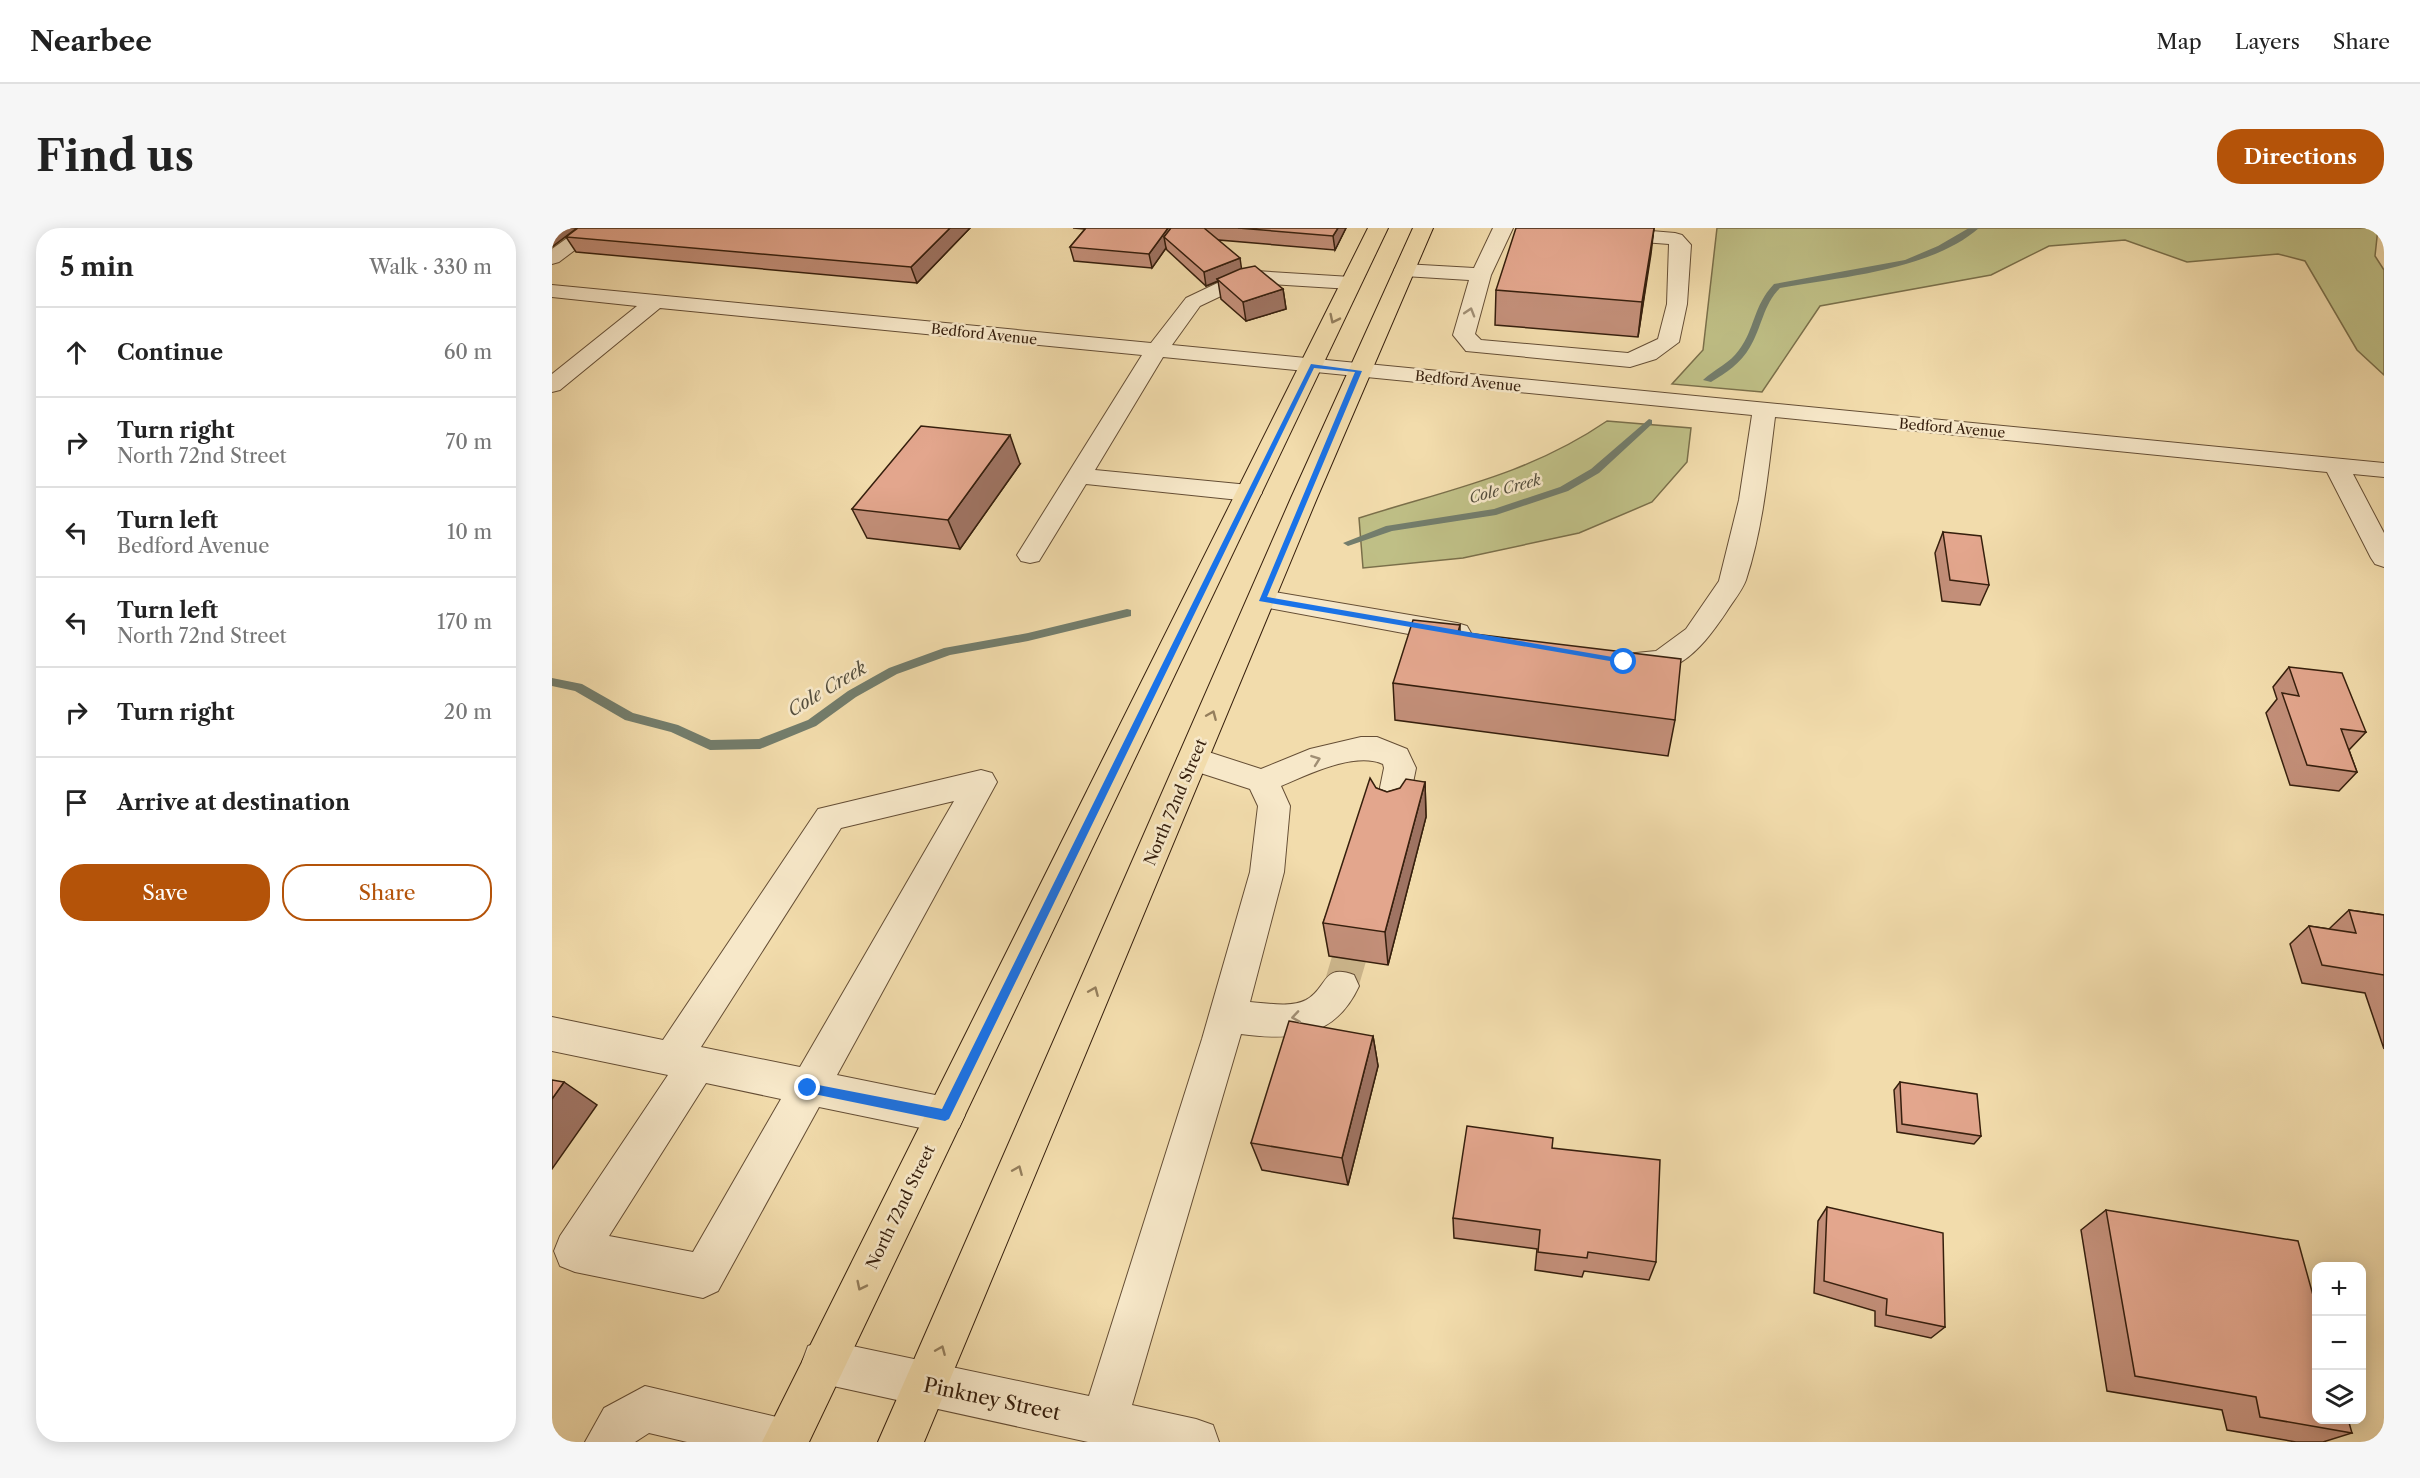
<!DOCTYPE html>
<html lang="en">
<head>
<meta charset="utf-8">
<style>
	:root { --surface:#fff; --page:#f6f6f6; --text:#222; --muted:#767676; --line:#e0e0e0; --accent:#b45309 }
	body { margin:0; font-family:"Libre Caslon Text",serif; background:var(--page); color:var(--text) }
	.controls { position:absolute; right:18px; bottom:18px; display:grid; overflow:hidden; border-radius:12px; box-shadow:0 3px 15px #0003 }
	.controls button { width:54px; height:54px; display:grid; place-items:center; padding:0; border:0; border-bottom:2px solid var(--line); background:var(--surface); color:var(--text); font:30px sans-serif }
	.stop { position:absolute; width:18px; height:18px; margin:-14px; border:4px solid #1a73e8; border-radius:50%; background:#fff }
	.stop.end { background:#1a73e8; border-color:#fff; box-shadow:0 2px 6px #0008 }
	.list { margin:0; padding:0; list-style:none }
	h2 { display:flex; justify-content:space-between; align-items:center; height:78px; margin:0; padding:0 24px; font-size:26px }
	h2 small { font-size:20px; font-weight:400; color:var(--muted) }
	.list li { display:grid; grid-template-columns:39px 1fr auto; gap:18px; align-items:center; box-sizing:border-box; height:90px; padding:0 24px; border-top:2px solid var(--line) }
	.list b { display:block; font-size:22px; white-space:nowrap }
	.list p { margin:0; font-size:20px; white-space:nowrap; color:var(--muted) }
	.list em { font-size:20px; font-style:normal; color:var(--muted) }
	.actions { display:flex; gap:12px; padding:18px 24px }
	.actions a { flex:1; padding:14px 0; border:2px solid var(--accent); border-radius:24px; text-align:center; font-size:21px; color:var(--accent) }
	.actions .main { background:var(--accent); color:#fff }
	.icon { flex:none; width:33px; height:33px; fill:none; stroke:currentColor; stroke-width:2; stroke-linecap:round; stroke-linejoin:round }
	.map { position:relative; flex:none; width:1832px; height:1214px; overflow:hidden; border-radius:24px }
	header { display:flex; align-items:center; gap:36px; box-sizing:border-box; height:84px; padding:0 30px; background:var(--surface); border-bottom:2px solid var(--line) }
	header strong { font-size:28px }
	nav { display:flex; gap:33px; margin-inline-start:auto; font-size:21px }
	.intro { display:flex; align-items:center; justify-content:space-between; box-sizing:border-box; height:144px; padding:0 36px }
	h1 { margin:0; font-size:42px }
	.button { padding:15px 27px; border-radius:24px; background:var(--accent); color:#fff; font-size:21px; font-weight:700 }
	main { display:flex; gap:36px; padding:0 36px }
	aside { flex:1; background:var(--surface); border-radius:24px; box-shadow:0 3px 15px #0003 }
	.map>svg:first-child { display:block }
	.green { fill:#bfbf86; stroke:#7a6f4a; stroke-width:1.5 }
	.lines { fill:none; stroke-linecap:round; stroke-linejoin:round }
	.stream { fill:#737d6c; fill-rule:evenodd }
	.minor-tunnel { stroke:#ccb68c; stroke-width:34; stroke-dasharray:34 16; stroke-linecap:butt }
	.minor-casing { stroke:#654e35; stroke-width:2 }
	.major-casing { stroke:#361f0d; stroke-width:2 }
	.minor { fill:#f7e8c9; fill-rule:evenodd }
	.major { fill:#f2dcac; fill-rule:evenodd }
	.wall { fill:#c38f79; stroke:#361f0d; stroke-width:1.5 }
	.shaded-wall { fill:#9f7463; stroke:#361f0d; stroke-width:1.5 }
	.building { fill:#e3a68d; stroke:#361f0d; stroke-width:1.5 }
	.oneway { stroke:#a08e74 }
	.oneway2 { stroke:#947e5c }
	.route { fill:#1a73e8 }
	.labels { text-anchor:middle; stroke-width:5; stroke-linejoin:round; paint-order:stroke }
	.far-street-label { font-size:14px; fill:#361f0d; stroke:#f7e8c9 }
	.far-water-label { font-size:15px; font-style:italic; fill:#544e3d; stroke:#f7e8c9 }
	.street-label { font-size:16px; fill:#361f0d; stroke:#f7e8c9 }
	.water-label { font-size:18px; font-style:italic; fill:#544e3d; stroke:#f7e8c9 }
	.near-street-label { font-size:20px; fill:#361f0d; stroke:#f7e8c9 }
</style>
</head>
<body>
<header>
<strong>Nearbee</strong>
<nav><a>Map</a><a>Layers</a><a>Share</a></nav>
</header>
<div class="intro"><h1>Find us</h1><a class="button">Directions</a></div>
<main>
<aside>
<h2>5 min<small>Walk · 330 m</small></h2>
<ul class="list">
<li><svg class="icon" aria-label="ahead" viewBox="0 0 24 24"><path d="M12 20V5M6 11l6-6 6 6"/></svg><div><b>Continue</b></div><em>60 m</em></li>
<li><svg class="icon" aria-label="right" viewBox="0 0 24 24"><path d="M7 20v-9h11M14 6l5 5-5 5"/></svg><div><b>Turn right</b><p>North 72nd Street</p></div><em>70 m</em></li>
<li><svg class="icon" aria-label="left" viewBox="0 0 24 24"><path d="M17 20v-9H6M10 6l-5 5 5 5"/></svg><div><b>Turn left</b><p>Bedford Avenue</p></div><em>10 m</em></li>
<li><svg class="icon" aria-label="left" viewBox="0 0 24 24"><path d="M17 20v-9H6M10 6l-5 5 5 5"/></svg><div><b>Turn left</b><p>North 72nd Street</p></div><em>170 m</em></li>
<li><svg class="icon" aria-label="right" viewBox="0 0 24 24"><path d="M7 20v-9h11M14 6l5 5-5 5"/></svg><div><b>Turn right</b></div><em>20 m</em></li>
<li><svg class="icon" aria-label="arrive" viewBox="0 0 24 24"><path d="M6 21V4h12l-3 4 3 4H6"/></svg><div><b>Arrive at destination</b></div></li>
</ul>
<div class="actions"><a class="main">Save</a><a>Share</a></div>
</aside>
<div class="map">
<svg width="1832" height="1214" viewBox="0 0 1832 1214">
	<rect width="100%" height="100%" fill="#f2dcac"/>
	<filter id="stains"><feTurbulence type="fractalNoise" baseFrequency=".00333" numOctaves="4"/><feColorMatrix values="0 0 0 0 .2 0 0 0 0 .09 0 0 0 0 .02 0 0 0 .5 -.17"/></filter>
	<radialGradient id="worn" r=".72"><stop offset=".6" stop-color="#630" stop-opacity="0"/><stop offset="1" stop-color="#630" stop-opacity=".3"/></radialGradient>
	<g class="green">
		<polygon points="1165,0 1826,0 1823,28 1832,42 1832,147 1805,122 1753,33 1726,26 1635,34 1573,12 1497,18 1439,47 1268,78 1210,164 1120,156 1151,122"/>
		<path d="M1055,193L1139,200L1135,234L1100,274L1027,305L911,330L811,340L807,290C895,262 976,247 1055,193Z"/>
	</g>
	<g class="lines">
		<g class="stream">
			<path d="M1417,0H1427C1379,42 1289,49 1228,60C1211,77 1210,99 1198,119C1189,135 1174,145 1159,154L1151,152C1163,141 1178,135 1187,122C1203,101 1201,78 1222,56L1353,32L1386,18Z"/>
			<polygon points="1097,191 1100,192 1100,196 1047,245 1016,263 944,287 840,303 796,318 791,315 834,298 942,281 1008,259 1039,241"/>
			<polygon points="575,381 579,382 579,388 476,413 398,427 345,446 304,469 264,498 208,521 158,522 119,504 73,492 23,463 0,458 0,450 30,456 81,485 126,497 159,512 207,511 256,492 296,463 337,440 392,420 476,405"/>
		</g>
		<polyline class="minor-tunnel" points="789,758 810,687"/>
		<g class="minor-casing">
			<g id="minor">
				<polygon points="29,0 52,0 7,34 0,36 0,21"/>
				<polygon points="941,0 961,0 939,47 923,106 929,112 1076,125 1106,111 1115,76 1117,16 987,6 977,0 1064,0 1123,5 1130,7 1139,17 1135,76 1127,114 1104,131 1078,139 914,123 901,107 917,52 852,48 845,46 842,42 845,38 852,36 922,40"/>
				<path d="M704,43L799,49L806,51L809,55L806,59L799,61L704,55L690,58L648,78L620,117L1832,235V249L1801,246L1832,305V339L1823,336L1819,330L1775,244L1223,189C1216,244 1211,300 1194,352C1190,363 1181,373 1175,383C1147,425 1119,457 1064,441L1059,434L1064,427L1104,423L1134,401L1167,353L1187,272L1200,187L611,129L543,242L697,257L706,260L710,265L706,270L697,273L534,256L487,333L478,335L469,333L465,327L590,127L108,80L8,162L0,164V146L85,78L0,69V57L599,115L634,70L676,50Z"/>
				<polygon points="710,362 905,395 915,398 919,405 915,412 905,415 700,377 696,371 700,365"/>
				<path d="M809,509H825L855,521L864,540L855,584L850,593L839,597L828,593L823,584L832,540L831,536C803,523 755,547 729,558L738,578L732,644L698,774C714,775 738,780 754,772C776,760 770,735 802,747L807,758C783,810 741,813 689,806L580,1177L644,1191L661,1197L667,1214H536L272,1156L256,1150L250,1134L256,1118L272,1112L537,1168L650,811L698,644L706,578L698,561L630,539L625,531L630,523L641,519L709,541L758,521Z"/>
				<path d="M429,542L440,545L445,554L285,847L393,869L407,874L413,887L407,900L393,905L267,879L166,1063L151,1070L23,1044L8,1038L2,1023L8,1008L116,847L0,823V789L111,812L266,581ZM402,573L248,839L149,819L289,600ZM154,855L229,871L141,1024L57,1008Z"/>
				<polygon points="93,1158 233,1191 250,1197 256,1214 135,1214 97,1205 83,1214 33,1214 52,1180"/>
			</g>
		</g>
		<g class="major-casing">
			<g id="major">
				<polygon points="816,0 836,0 257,1214 210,1214"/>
				<polygon points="861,0 881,0 765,270 372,1214 326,1214 739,270"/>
			</g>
		</g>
		<use href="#minor" class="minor"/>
		<use href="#major" class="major"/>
	</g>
	<g class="wall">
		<polygon points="418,0 365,55 24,24 14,9"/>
		<polygon points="521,0 794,0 783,22 666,12 690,41 731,61 734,81 694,93 669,71 666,53 654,58 615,22 614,20 600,40 522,33 518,19 533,1"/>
		<polygon points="1102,0 1086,109 943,97 944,62"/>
		<polygon points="468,236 408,321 315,310 300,281"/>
		<polygon points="1391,304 1437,357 1428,377 1390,373 1383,325"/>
		<polygon points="908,397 908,404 1123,492 1116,528 843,492 841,455"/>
		<polygon points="1737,439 1814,504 1797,522 1805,544 1787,563 1738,557 1714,485 1725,471 1721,459"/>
		<polygon points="873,554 874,589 836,737 777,728 771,695 824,560 835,564"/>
		<polygon points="1797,682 1832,687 1832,821 1813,765 1750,755 1738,716 1757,698 1777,701"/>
		<polygon points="821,808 826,838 796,957 710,942 699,915"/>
		<polygon points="1348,854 1429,908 1422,916 1345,904 1342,862"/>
		<polygon points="1000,920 1104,1034 1097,1052 1032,1043 1030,1049 983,1042 985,1021 902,1010 901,990"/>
		<polygon points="1275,979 1393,1099 1379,1110 1323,1098 1323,1083 1262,1065 1266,993"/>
		<polygon points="1554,982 1800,1205 1771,1214 1744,1214 1675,1202 1670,1182 1555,1163 1529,1002"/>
	</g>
	<g class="shaded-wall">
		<polygon points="0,0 25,0 0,19"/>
		<polygon points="398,0 418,0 365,55 359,39"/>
		<polygon points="616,0 621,0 612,9 614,20 600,40 597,26"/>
		<polygon points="786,0 794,0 783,22 781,8"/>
		<polygon points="1102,0 1099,26 1086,109 1090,74"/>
		<polygon points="688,30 690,44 665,51 666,53 654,58 652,44"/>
		<polygon points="731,61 734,81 694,93 691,74"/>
		<polygon points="458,207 468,236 408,321 396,292"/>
		<polygon points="873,554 874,589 836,737 833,704"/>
		<polygon points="821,808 826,838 796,957 790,930"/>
		<polygon points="12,854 45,877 0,941 0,871"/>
	</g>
	<g class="building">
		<polygon points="26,0 398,0 359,39 14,9"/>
		<polygon points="534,0 616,0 597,26 518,19"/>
		<polygon points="619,0 652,0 688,30 652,44 612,9"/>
		<polygon points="686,0 786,0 781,8"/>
		<polygon points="964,0 1102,0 1090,74 944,62"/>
		<polygon points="703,38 731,61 691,74 665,51 688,41"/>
		<polygon points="369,198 458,207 396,292 300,281"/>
		<polygon points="1391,304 1429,308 1437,357 1398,352"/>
		<polygon points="861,392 908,397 906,404 1129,431 1123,492 841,455"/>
		<polygon points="1737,439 1790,445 1814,504 1789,501 1805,544 1755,537 1730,465 1747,468"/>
		<polygon points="818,550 824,560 835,564 848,560 854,551 873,554 833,704 771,695"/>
		<polygon points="1797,682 1832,687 1832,747 1770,737 1757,698 1804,705"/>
		<polygon points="737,793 821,808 790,930 699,915"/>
		<polygon points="0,852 12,854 0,871"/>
		<polygon points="1348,854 1425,866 1429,908 1350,896"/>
		<polygon points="915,898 1001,910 1000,920 1108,932 1104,1034 1036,1024 1035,1030 986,1024 988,1002 901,990"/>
		<polygon points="1275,979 1391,1005 1393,1099 1334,1087 1335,1071 1272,1053"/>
		<polygon points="1554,982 1746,1013 1764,1078 1764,1191 1796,1191 1800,1205 1708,1189 1704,1169 1583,1148"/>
	</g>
	<defs><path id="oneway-chevron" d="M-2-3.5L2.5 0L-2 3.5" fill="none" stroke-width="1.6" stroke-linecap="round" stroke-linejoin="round" transform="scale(1.5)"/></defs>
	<g class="oneway">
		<use href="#oneway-chevron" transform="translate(918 84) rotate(-73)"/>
		<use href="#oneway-chevron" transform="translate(764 532) rotate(-20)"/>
		<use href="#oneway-chevron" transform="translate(744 789) rotate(171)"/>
	</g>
	<g class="oneway2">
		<use href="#oneway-chevron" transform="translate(782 91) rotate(116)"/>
		<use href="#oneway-chevron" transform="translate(660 487) rotate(-67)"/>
		<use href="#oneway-chevron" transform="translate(542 763) rotate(-67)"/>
		<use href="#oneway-chevron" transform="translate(466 942) rotate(-67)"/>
		<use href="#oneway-chevron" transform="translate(309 1058) rotate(116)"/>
		<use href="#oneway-chevron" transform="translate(389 1122) rotate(-67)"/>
	</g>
	<polygon class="route" points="759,136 810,143 715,369 1072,431 1076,434 1075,436 707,373 803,144 762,140 397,891 393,893 252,864 252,856 256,855 390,881"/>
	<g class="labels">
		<g class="far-street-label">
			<text transform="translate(432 106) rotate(6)" y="5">Bedford Avenue</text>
			<text transform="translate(916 153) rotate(6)" y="5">Bedford Avenue</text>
			<text transform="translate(1400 200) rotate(5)" y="5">Bedford Avenue</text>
		</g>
		<g class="far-water-label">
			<text transform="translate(953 261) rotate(-15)" y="5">Cole Creek</text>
		</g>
		<g class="street-label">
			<text transform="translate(623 574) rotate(-67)" y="6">North 72nd Street</text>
			<text transform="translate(348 979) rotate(-64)" y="6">North 72nd Street</text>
		</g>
		<g class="water-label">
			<text transform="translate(275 461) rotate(-31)" y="6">Cole Creek</text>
		</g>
		<g class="near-street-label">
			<text transform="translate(440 1171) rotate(12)" y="7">Pinkney Street</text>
		</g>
	</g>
	<rect width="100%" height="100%" filter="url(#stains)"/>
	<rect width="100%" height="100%" fill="url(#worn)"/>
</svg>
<div class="controls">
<button>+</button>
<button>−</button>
<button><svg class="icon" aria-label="layers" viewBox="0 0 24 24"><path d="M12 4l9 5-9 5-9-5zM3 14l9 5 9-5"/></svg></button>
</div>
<div class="stop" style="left:1072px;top:434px"></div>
<div class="stop end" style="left:256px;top:860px"></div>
</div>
</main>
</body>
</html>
